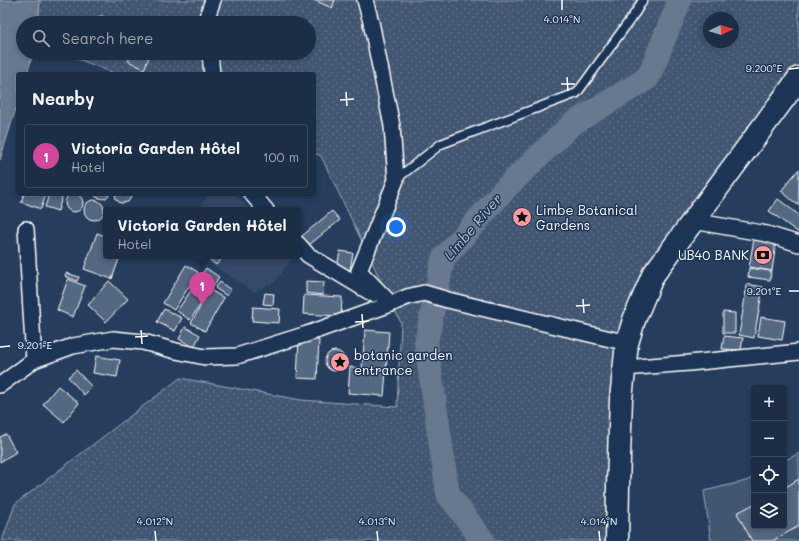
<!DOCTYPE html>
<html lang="en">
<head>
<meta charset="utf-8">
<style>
	:root { --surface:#1c2e46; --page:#25364d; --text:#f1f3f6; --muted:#a0a8b3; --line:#3a4a5f; --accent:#e69b98 }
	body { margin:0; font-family:Mali,sans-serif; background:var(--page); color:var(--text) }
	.controls { position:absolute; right:12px; bottom:12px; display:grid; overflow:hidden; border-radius:4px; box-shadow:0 2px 6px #0003 }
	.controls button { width:36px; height:36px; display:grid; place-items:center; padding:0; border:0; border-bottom:1px solid var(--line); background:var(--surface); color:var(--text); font:20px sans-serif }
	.compass { position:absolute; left:703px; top:12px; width:36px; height:36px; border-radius:50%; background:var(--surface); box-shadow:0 2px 6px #0003; rotate:86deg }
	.you { position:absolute; left:396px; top:227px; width:14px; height:14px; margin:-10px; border:3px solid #fff; border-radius:50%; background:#1a73e8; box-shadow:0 0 0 6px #1a73e833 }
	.badge { display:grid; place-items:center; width:26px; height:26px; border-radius:50%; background:var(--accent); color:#fff; font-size:13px; font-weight:700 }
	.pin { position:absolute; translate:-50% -33px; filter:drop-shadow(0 1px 2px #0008) }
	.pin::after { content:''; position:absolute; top:21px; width:14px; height:12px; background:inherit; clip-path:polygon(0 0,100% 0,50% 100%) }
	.popup { position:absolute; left:103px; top:207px; width:198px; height:52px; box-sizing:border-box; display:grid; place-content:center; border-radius:4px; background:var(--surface); filter:drop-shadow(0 1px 3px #0005); font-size:13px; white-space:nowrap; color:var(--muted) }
	.popup b { font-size:15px; color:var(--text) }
	.popup::after { content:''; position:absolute; left:50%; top:100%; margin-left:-8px; border:8px solid transparent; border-top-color:var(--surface) }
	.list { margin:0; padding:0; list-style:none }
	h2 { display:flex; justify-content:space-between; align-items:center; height:52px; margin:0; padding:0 16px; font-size:17px }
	h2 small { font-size:13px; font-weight:400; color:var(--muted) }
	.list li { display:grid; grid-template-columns:26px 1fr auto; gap:12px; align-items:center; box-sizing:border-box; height:64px; margin:0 8px 8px; padding:0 8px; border:1px solid var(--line); border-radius:4px }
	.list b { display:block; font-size:15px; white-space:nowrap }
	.list p { margin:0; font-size:13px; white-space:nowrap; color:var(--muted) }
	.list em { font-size:13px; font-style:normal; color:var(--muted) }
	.icon { flex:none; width:22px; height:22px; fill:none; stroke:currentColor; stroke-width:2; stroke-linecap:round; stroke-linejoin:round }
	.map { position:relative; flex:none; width:799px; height:541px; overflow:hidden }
	.search { position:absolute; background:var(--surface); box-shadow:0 2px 6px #0003; left:16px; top:16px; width:300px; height:44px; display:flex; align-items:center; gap:10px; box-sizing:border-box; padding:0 14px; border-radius:22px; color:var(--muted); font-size:15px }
	.panel { position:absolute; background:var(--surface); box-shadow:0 2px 6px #0003; left:16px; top:72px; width:300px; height:124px; border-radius:4px }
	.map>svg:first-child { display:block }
	.built { fill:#344a68 }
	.green { fill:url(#green-dots); stroke:#a0aab8; fill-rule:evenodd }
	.pitch { fill:#425672; stroke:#a0aab8 }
	.water { fill:#67788e; stroke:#a4aebb }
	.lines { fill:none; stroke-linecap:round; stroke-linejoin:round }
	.river { stroke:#67788e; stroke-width:24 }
	.building { fill:#556781; stroke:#fff }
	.service-casing { stroke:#fff; stroke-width:11 }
	.minor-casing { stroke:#fff; stroke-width:18 }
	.trunk-casing { stroke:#fff; stroke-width:25 }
	.service { stroke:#1d3557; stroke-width:8 }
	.minor { stroke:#1d3557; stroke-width:15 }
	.trunk { stroke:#1d3557; stroke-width:22 }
	.ticks { fill:none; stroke:#fff; stroke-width:1.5 }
	.labels { text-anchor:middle; stroke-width:3; stroke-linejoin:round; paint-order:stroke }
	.poi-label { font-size:13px; fill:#fff; stroke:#1d3557; text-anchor:start }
	.water-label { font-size:14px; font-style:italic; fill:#bbc2cc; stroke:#1d3557 }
	.ticks-label { font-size:10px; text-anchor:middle; fill:#fff; stroke:#1d3557; stroke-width:3; stroke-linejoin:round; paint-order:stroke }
</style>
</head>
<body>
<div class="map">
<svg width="799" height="541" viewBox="0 0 799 541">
	<defs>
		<pattern id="green-dots" width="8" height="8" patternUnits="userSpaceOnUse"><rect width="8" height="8" fill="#425672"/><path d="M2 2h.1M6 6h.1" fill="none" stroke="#5e6f87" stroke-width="1.8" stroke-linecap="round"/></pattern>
	</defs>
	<rect width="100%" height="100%" fill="#263d5e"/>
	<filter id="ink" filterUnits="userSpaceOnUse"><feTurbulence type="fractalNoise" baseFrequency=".025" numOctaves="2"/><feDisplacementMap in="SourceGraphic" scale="8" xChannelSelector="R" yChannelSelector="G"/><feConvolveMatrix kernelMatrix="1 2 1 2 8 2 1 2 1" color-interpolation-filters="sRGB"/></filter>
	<g filter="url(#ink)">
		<g class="built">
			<polygon points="208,194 234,194 251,210 199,210"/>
			<polygon points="199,256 294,256 275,282 254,292"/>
		</g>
		<path class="green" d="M40,0H799V72L623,339L616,541H2L15,504L180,378L301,400L397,407L401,323L321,156L314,153V74H116L63,53H309V23H38ZM709,18H733V42H709Z"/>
		<polygon class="pitch" points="799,453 799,541 711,541 704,491 746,481 754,477 754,526 784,526 784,461"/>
		<polygon class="water" points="0,0 40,0 38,23 23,23 23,53 33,53 27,74 18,74 18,102 0,160"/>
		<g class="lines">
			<polyline class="river" points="483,541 448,494 426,343 443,259 505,189 572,124 648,78 680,0"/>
		</g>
		<g class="building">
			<polygon points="314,0 335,0 332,8"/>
			<polygon points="101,16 107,18 111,23 92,23 95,18"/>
			<polygon points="82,53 98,53 95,56 92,58 86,57"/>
			<polygon points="132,53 146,53 150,55 144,69 128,61"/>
			<polygon points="799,169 799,206 781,191"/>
			<circle cx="74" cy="203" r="9"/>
			<polygon points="24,194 46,194 41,209 21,202"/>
			<polygon points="49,194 63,194 58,211 45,207"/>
			<polygon points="94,194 110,194 106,198 103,199 96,197"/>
			<polygon points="115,194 131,194 131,197 128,202 122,203 120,203 116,199"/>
			<polygon points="778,199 799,215 799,233 769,211"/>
			<circle cx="94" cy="210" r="10"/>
			<polygon points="332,211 340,220 309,245 302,236"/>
			<polygon points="97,233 106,236 106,256 120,256 112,279 84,269"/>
			<polygon points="754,238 776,242 772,271 749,267"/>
			<polygon points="340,251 353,253 350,270 337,268"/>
			<polygon points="211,256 224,256 216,265 208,258"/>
			<polygon points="186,265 198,272 174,310 163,303"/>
			<polygon points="206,268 219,277 190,320 177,311"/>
			<polygon points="749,268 771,271 770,280 748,277"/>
			<polygon points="66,273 79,277 77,281 65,276"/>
			<polygon points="68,279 85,286 73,317 57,310"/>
			<polygon points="109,281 128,299 106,322 88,305"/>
			<polygon points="306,281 324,282 323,295 306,293"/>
			<polygon points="220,282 231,290 227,296 215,288"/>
			<polygon points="747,284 763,287 754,338 739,335"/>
			<polygon points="210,290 224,298 205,331 191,323"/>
			<polygon points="265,293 274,294 273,305 263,304"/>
			<polygon points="304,295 342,297 341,316 303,314"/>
			<polygon points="253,307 280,309 279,323 252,321"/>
			<polygon points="164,309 182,318 175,331 157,322"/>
			<polygon points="723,312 735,313 735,333 723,333"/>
			<polygon points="761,317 785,321 782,340 758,336"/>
			<polygon points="185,327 200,335 194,347 179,339"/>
			<polygon points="365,330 389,332 386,371 362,369"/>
			<polygon points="724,336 743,338 741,350 722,349"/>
			<polygon points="299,339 319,340 317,379 297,378"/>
			<circle cx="335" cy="361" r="10"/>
			<polygon points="96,356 120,360 117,377 93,373"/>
			<polygon points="350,367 386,371 384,396 348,393"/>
			<polygon points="76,370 92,387 84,395 68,377"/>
			<polygon points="58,386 79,403 64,422 43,404"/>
			<polygon points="6,434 16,452 0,462 0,437"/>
			<polygon points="799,479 799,526 772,541 752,541 737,513 754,504 754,526 784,526 784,488"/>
		</g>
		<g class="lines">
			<g class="service-casing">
				<polyline id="service" points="395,180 441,144 577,93 635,13 643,0"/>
			</g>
			<g class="minor-casing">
				<g id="minor">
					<polyline points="365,0 371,22 392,126 396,180 359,271 391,304"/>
					<polyline points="208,23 208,14 213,0"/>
					<polyline points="210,53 212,74"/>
					<polyline points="252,194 266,210"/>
					<polyline points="693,221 767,234 799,244"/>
					<polyline points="26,229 34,360"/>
					<polyline points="298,244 308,255 373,294"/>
					<polyline points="624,368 689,363 799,352"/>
					<polyline points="0,385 34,360 73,346 113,339 143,342 176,351 205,357 237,356 307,334 391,304 407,297 424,293 448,300 627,343"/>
				</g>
			</g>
			<g class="trunk-casing">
				<polyline id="trunk" points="617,541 618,486 621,399 627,343 634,320 653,275 799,78"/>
			</g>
			<use href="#service" class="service"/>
			<use href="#minor" class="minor"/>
			<use href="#trunk" class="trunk"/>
		</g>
	</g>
	<path class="ticks" d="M562,0V10M789,69L799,68M567,77L568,91M561,84H575M346,92L347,106M340,100L354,99M789,291H799M583,299L584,313M576,306L590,305M362,314L363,328M355,322L369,321M141,330L142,344M135,337L148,336M0,347L10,346M155,531L156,541M377,531L378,541M599,531L600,541"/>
	<defs>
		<g id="sight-disc" transform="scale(1)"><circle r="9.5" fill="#ff9aa2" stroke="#1d3557"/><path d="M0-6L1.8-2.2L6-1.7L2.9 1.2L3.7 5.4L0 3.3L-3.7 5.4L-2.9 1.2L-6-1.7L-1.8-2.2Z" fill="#111"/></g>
		<g id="bank-disc" transform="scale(1)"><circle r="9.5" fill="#ff9aa2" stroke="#1d3557"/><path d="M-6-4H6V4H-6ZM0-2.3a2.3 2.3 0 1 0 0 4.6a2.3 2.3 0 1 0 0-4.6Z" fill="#111"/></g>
	</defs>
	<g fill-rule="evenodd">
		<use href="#sight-disc" x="522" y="217"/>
		<use href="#bank-disc" x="763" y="255"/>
		<use href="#sight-disc" x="340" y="362"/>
	</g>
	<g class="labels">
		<g class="poi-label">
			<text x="536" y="215">Limbe Botanical<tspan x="536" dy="15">Gardens</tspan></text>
			<text x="749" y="260" text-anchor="end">UB40 BANK</text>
			<text x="354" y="360">botanic garden<tspan x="354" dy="15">entrance</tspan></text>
		</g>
		<g class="water-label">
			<text transform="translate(473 227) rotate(-50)" y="5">Limbe River</text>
		</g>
	</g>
	<g class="ticks-label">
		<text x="562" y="23">4.014°N</text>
		<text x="764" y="72">9.200°E</text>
		<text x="764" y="295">9.201°E</text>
		<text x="35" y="349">9.201°E</text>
		<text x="155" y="525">4.012°N</text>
		<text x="377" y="525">4.013°N</text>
		<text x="599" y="525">4.014°N</text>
	</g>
</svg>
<div class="controls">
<button>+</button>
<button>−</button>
<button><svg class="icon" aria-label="locate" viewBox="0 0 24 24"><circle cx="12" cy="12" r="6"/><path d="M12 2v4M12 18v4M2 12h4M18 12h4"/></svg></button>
<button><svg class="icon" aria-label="layers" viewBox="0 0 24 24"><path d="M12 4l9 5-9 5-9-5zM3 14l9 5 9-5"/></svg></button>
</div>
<svg class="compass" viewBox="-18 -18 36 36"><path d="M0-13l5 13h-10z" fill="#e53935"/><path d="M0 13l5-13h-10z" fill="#a0a8b3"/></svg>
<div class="you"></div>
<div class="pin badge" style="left:202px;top:305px;background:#d1479c">1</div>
<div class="popup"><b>Victoria Garden Hôtel</b>Hotel</div>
<div class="search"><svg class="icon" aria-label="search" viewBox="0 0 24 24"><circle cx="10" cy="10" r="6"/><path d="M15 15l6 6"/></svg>Search here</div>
<section class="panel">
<h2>Nearby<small></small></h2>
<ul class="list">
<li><span class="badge" style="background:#d1479c">1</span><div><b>Victoria Garden Hôtel</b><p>Hotel</p></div><em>100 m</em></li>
</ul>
</section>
</div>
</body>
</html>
